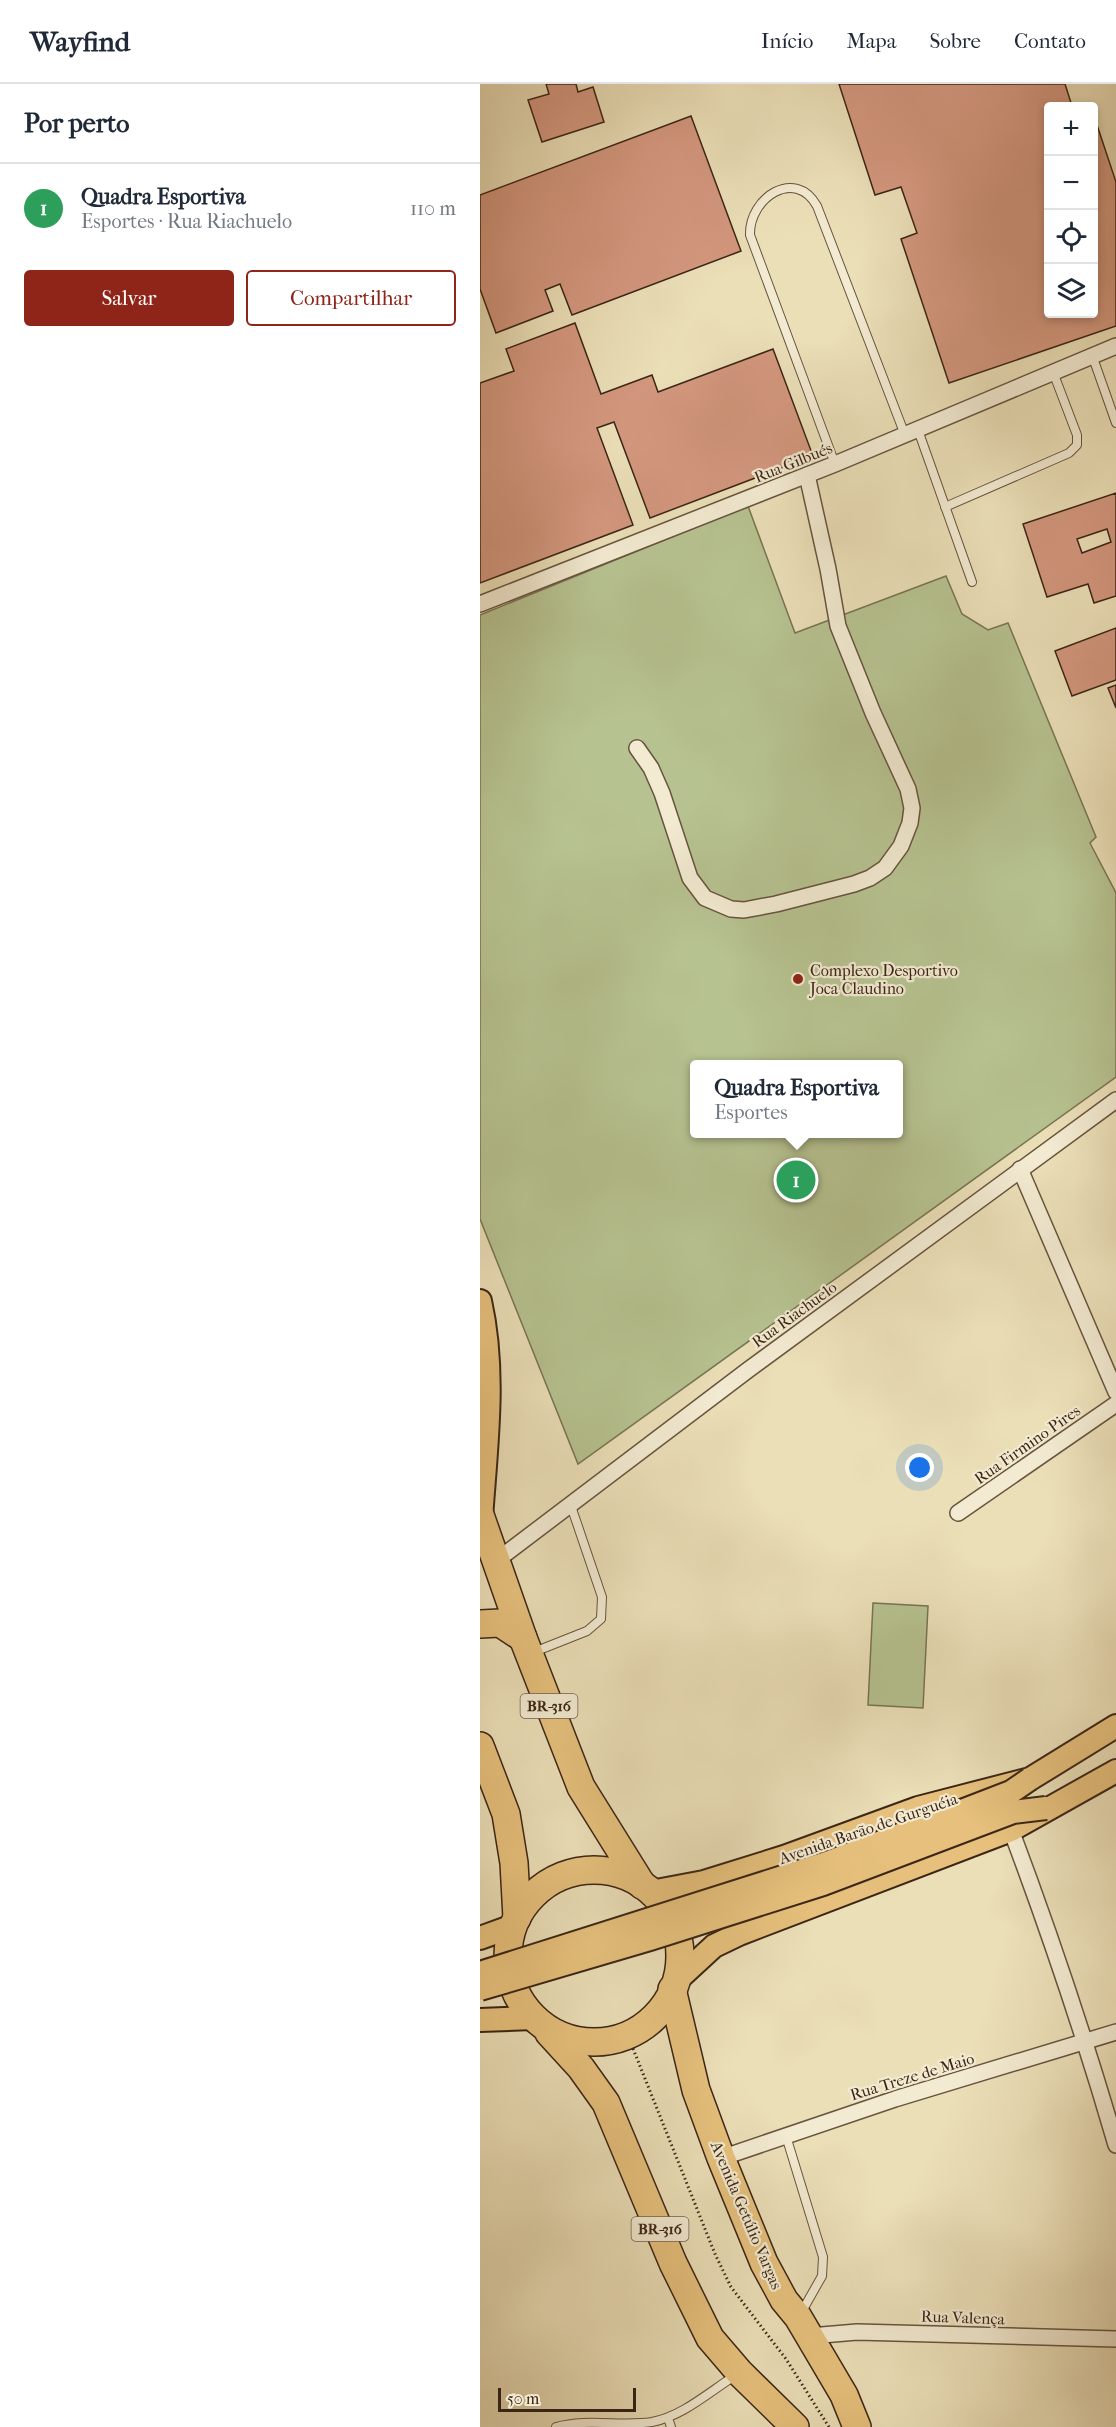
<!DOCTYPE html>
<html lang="pt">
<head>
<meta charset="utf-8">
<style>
	:root { --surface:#fff; --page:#f2f2f3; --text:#1f2937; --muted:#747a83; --line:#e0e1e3; --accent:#8f2418 }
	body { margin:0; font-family:"IM FELL French Canon",serif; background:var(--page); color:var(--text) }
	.controls { position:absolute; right:18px; top:18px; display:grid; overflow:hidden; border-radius:6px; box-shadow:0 3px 9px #0003 }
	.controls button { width:54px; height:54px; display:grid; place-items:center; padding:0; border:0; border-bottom:2px solid var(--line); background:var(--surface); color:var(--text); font:30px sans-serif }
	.scale { position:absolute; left:18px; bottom:15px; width:138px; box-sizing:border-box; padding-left:6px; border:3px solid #3b2516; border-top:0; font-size:16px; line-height:21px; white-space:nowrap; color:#3b2516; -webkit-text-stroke:4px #f2ead1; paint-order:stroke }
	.you { position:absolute; left:440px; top:1384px; width:21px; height:21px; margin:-15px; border:4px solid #fff; border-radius:50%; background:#1a73e8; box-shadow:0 0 0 9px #1a73e833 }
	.badge { display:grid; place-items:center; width:39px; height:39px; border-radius:50%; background:var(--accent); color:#fff; font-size:20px; font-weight:700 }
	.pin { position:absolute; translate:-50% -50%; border:3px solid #fff; box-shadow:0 2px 6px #0006 }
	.popup { position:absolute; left:210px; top:976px; width:213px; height:78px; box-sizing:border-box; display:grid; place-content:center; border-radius:6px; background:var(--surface); filter:drop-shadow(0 2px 4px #0005); font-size:20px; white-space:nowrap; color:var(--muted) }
	.popup b { font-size:22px; color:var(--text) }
	.popup::after { content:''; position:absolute; left:50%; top:100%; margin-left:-12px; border:12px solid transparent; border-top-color:var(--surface) }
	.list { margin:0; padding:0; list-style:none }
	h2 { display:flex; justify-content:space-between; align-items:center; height:78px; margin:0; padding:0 24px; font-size:26px }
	h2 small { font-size:20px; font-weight:400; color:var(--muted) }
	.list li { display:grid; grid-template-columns:39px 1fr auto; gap:18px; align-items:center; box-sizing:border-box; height:90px; padding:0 24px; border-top:2px solid var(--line) }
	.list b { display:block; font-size:22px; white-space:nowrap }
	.list p { margin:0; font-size:20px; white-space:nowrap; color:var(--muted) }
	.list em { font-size:20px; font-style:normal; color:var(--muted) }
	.actions { display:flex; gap:12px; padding:18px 24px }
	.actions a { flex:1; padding:14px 0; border:2px solid var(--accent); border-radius:6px; text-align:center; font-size:21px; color:var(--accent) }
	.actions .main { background:var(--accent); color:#fff }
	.icon { flex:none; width:33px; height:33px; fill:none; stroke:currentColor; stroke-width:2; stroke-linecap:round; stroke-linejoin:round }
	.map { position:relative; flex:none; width:636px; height:2343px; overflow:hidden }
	header { display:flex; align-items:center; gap:36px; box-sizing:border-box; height:84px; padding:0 30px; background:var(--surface); border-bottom:2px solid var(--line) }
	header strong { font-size:28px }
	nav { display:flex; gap:33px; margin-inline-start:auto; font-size:21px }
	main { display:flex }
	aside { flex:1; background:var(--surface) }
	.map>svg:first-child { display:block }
	.green { fill:#b6c290; stroke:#787453; stroke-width:1.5; fill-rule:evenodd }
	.building { fill:#d3977e; stroke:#3b2516; stroke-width:1.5; fill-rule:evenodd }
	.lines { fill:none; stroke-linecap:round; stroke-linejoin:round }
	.lane-casing { stroke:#67543e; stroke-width:10 }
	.street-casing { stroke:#67543e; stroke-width:18 }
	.primary-casing { stroke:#3b2516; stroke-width:26 }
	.highway-casing { stroke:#3b2516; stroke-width:30 }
	.path { stroke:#3b2516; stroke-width:3; stroke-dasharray:1.5 3; stroke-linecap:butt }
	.lane { stroke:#f2ead1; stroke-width:8 }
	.street { stroke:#f2ead1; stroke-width:15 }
	.primary { stroke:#e6c07c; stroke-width:22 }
	.highway { stroke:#e6c07c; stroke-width:27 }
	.primary-bridge-casing { stroke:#3b2516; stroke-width:26; stroke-linecap:butt }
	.primary-bridge { stroke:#e6c07c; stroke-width:22 }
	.poi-dot { fill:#8f2418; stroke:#f2ead1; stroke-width:2 }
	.labels { text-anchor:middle; stroke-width:4.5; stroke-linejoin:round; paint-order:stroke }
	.shield { fill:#f2ead1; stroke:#72604e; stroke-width:1.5 }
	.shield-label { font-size:15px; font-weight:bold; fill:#3b2516 }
	.street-label { font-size:16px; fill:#3b2516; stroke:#f2ead1 }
	.poi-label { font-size:16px; fill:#3b2516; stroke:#f2ead1; text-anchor:start }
</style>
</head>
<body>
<header>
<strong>Wayfind</strong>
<nav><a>Início</a><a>Mapa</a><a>Sobre</a><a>Contato</a></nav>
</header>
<main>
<aside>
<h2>Por perto<small></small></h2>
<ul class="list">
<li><span class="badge" style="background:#2e9e5b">1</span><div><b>Quadra Esportiva</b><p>Esportes · Rua Riachuelo</p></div><em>110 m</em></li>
</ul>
<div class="actions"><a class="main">Salvar</a><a>Compartilhar</a></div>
</aside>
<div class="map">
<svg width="636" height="2343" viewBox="0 0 636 2343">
	<rect width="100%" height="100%" fill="#ebdfb8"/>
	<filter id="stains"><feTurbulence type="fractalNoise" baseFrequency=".00333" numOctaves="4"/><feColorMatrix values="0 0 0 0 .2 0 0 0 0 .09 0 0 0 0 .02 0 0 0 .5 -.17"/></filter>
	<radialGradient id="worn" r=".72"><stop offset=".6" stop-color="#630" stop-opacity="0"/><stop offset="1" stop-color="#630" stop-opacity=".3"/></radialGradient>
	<g class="green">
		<path d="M268,422L315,549L466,492L482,530L508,546L528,539L616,753L610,759L636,809V993L98,1380L0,1135V531ZM214,980H418V1050H214Z"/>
		<polygon points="393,1519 448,1522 443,1624 388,1621"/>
	</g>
	<g class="building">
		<polygon points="66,0 96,0 98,8 113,3 124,38 62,58 48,16 69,10"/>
		<polygon points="359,0 585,0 592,22 568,22 568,230 614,230 614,42 617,41 636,98 636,242 469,299 421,155 437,149 421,103 395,111"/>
		<polygon points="211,32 261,167 92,231 80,200 65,206 73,227 16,249 0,205 0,111"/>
		<polygon points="95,239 121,310 172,291 178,308 293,265 333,372 170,434 134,338 117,344 153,441 0,499 0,299 34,287 26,265"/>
		<path d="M636,409V512L614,519L608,500L567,513L543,440ZM627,445L631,458L602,469L597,455Z"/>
		<polygon points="636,544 636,596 592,612 575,567"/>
		<polygon points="636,601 636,624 628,604"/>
	</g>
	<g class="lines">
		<g class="lane-casing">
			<g id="lane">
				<polyline points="612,271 636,339"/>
				<polyline points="438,346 492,498"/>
				<path d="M355,380L270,151C269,114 315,83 337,122L425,351"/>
				<polyline points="465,423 589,369 597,361 597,351 573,288"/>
				<polyline points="54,1568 107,1547 121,1535 122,1513 90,1419"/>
				<polyline points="306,2052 343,2173 342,2192 321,2229"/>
				<polyline points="188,2334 191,2343"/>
				<path d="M76,2343C108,2334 141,2343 172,2338C203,2332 229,2308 256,2291"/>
			</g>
		</g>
		<g class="street-casing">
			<g id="street">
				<polyline points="0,520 355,380 636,262"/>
				<polyline points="157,664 171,684 182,709 210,794 225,814 251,825 264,826 296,820 374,800 390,794 405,784 421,762 430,739 432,724 428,705 393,629 358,542 348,485 327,391"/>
				<polyline points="540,1085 636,1308"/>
				<polyline points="478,1429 636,1320"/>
				<polyline points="16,1477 268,1286 636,1016"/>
				<path d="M531,1746C570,1850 605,1954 636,2061"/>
				<polyline points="241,2074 415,2015 636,1948"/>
				<polyline points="330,2252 377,2248 636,2255"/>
			</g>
		</g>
		<g class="primary-casing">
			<g id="primary">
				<path d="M0,1217C16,1288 6,1362 1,1434"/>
				<polyline points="171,1808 224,1798 304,1773 438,1724 550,1695 636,1642"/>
				<polyline points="0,1854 33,1842"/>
				<polyline points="196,1897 234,1862 259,1850 531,1746 636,1687"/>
				<polyline points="0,1936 53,1934"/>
			</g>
		</g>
		<g class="highway-casing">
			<g id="highway">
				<polyline points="0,1431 43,1554 101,1703 162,1801"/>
				<polyline points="0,1540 20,1539 43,1554"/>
				<polyline points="0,1662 26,1730 34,1779 37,1834"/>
				<circle cx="114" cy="1872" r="86"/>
				<polyline points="192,1905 216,2006 241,2074 284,2179 304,2216 318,2233 364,2311 377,2343"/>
				<polyline points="69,1949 101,1984 126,2019 193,2179 230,2254 260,2289 315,2343"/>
			</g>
		</g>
		<polyline class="path" points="148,1952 235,2170 251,2203 306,2275 349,2343"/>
		<use href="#lane" class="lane"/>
		<use href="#street" class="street"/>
		<use href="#primary" class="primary"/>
		<use href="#highway" class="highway"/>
		<g class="primary-bridge-casing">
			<g id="primary-bridge">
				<polyline points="0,1889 347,1779 531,1708 550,1695"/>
				<polyline points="0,1905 170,1855 343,1800 533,1728 566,1724"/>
			</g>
		</g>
		<use href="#primary-bridge" class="primary-bridge"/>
	</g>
	<circle class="poi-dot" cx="318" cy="895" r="6"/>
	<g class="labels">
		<g class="shield">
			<rect x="40.5" y="1610" width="57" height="24" rx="4.5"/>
			<rect x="151.5" y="2133" width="57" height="24" rx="4.5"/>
		</g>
		<g class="shield-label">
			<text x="69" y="1627">BR-316</text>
			<text x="180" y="2150">BR-316</text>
		</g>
		<g class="street-label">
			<text transform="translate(313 378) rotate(-22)" y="6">Rua Gilbués</text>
			<text transform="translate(314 1230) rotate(-36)" y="6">Rua Riachuelo</text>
			<text transform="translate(547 1360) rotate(-35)" y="6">Rua Firmino Pires</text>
			<text transform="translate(388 1744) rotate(-19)" y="6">Avenida Barão de Gurguéia</text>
			<text transform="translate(432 1992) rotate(-17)" y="6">Rua Treze de Maio</text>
			<text transform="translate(267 2131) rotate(67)" y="6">Avenida Getúlio Vargas</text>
			<text transform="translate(483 2233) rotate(2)" y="6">Rua Valença</text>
		</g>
		<g class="poi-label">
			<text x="330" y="892">Complexo Desportivo<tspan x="330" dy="18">Joca Claudino</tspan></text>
		</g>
	</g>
	<rect width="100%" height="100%" filter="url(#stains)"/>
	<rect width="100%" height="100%" fill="url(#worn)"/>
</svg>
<div class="controls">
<button>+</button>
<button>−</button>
<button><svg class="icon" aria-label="locate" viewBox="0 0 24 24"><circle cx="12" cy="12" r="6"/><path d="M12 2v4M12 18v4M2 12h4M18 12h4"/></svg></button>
<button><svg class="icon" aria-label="layers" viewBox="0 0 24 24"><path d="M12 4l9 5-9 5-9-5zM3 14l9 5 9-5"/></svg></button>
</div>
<div class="scale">50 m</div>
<div class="you"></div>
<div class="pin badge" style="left:316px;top:1096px;background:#2e9e5b">1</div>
<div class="popup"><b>Quadra Esportiva</b>Esportes</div>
</div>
</main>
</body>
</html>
